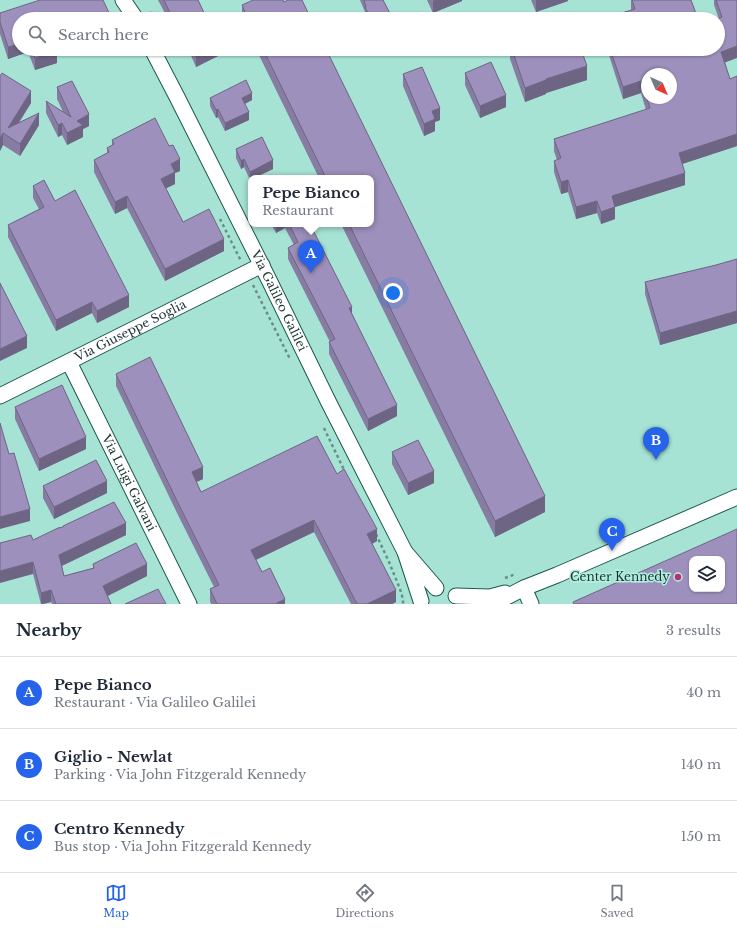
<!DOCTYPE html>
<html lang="en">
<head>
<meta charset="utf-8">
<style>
	:root { --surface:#fff; --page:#f6f6f7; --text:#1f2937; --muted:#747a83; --line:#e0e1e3; --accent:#2563eb }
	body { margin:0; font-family:"Libre Baskerville",serif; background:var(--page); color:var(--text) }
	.controls { position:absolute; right:12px; bottom:12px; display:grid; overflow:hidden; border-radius:8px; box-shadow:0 1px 3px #0004 }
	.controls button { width:36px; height:36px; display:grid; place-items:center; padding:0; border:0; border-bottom:1px solid var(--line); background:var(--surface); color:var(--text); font:20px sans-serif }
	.compass { position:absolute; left:641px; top:68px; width:36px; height:36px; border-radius:50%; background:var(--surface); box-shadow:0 1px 3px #0004; rotate:136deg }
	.you { position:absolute; left:393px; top:293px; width:14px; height:14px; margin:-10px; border:3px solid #fff; border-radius:50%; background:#1a73e8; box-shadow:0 0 0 6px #1a73e833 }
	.badge { display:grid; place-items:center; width:26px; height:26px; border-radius:50%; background:var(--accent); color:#fff; font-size:13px; font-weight:700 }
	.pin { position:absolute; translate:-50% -33px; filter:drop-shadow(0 1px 2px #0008) }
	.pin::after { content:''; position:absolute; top:21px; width:14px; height:12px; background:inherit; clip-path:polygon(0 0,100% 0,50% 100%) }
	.popup { position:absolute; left:248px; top:175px; width:126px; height:52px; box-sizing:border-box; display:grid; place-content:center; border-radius:8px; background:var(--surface); filter:drop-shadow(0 1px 3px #0005); font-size:13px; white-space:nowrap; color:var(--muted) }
	.popup b { font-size:15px; color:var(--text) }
	.popup::after { content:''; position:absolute; left:50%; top:100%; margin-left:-8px; border:8px solid transparent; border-top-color:var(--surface) }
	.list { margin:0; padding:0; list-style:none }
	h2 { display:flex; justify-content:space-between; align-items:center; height:52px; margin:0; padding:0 16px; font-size:17px }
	h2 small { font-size:13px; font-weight:400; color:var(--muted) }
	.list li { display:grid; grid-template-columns:26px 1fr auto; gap:12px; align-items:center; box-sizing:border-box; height:72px; padding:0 16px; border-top:1px solid var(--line) }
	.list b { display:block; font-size:15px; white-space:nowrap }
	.list p { margin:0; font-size:13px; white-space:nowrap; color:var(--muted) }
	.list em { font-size:13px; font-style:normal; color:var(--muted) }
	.icon { flex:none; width:22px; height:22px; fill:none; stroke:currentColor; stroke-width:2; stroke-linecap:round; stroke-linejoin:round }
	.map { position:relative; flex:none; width:737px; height:604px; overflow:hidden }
	.search { position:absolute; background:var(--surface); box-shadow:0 1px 3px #0004; left:12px; right:12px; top:12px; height:44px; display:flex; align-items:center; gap:10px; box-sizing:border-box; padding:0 14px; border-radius:22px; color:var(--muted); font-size:15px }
	.sheet { height:268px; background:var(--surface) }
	nav { display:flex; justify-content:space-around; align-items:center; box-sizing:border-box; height:56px; border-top:1px solid var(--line); background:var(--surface); font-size:11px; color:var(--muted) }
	nav a { display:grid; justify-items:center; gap:2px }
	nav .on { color:var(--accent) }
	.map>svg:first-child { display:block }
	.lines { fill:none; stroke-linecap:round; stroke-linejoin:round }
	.minor-casing { stroke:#1b594d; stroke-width:17 }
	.path { stroke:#649085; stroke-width:2.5; stroke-dasharray:3 3; stroke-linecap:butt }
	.minor { stroke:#fff; stroke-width:15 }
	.wall { fill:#877ca2 }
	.shaded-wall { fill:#6e6584 }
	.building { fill:#9d90bc; stroke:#6e6584; fill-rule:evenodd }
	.poi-dot { fill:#b9306d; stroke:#b3f0e1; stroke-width:1.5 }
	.labels { text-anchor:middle; stroke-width:3; stroke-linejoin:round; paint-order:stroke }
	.street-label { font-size:12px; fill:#1b342e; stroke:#b3f0e1 }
	.poi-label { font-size:12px; fill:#1b342e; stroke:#b3f0e1; text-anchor:end }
</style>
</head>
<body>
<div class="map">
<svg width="737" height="604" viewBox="0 0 737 604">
	<rect width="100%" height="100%" fill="#a6e3d4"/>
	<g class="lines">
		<g class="minor-casing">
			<g id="minor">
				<polyline points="123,0 136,19"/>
				<path id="s1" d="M152,49L177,97L270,282L328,401L405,552"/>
				<path id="s2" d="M69,362L189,604"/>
				<path id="s3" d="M0,396L262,265"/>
				<polyline points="524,588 531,604"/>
				<polyline points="456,596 490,597 505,593"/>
				<polyline points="421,601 405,552 436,588"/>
				<polyline points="493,604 524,588 557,575 737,497"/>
			</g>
		</g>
		<g class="path">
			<polyline points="150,12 155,19"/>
			<polyline points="220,219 241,261"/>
			<polyline points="253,285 290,359"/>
			<polyline points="324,428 345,472"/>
			<polyline points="376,534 389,562 400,589 403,599 403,604"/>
			<polyline points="505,578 516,574"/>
		</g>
		<use href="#minor" class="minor"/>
	</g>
	<g class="wall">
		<polygon points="158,0 198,0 207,19 168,19"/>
		<polygon points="360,0 383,0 393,19 367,19 365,15 365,12"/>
		<polygon points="427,0 462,0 462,1 433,13"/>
		<polygon points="531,0 568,0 568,1 536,12"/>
		<polygon points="631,0 691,0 698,19 618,19 618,14 631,10"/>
		<polygon points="714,0 737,0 725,62 730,79 737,76 737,146 682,164 685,185 615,207 615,219 601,224 597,213 576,219 568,192 561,194 554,172 554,161 557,160 554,151 554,139 646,110 641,93 623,99 607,49 718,49 719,19 714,5"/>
		<polygon points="284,2 311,19 242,19 242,5"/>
		<polygon points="0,13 19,19 19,49 57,49 57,63 35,70 28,52 8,59 0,34"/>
		<polygon points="99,49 113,49 102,54"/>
		<polygon points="183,49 220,49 220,55 196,67 189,51 185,53"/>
		<polygon points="256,49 326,49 545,512 495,537 341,224 371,224 371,178 319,178"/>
		<polygon points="510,49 581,49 587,80 546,93 546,94 525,102 510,59"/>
		<polygon points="465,73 506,107 480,118 465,85"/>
		<polygon points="403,74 440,120 435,122 435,131 424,136 403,86"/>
		<polygon points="0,76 31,103 19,123 39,125 20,156 3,145 0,151"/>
		<polygon points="57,87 89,126 83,129 83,137 67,145 62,135 58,137 46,113 46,101 63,112 57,99"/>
		<polygon points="210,98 252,100 245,104 249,120 225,131 218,117 216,118 210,106"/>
		<polygon points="112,140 180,171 175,173 175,184 166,188 183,222 224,251 165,281 127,208 115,214 94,172 94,160 107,153 107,148 112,146"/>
		<polygon points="236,149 273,169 254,178 251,178 251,180 250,180 244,167 241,169 236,158"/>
		<polygon points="33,186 55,201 129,307 97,323 92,313 56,331 8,237 8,225 39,209 33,198"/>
		<polygon points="271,224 310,224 352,314 397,416 368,431 329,354 329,342 330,342 288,259 288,248 294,245 285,228 276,233"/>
		<polygon points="737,259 737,323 660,345 645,294 645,282 716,265"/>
		<polygon points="116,374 203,479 196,482 201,492 337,474 377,541 372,544 396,602 392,604 351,604 314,532 256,560 262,572 285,604 211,604 210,601 210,589 214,587 178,515 116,386"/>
		<polygon points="15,407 86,449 39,471 15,419"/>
		<polygon points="392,452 434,483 408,495 392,464"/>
		<polygon points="43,486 107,493 54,519 43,498"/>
		<polygon points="126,535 62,566 64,576 93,568 93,564 147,576 108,596 111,604 52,604 51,602 44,604 41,604 33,574 33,540"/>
	</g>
	<g class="shaded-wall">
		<polygon points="435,0 462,0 462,1 433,13 433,1"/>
		<polygon points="536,0 568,0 568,1 536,12"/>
		<polygon points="19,44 19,49 28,49 28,52 8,59 8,47"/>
		<polygon points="737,46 737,58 721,64 721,52"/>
		<polygon points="102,49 113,49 102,54"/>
		<polygon points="185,49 189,49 189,51 185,53"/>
		<polygon points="209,49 220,49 220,55 196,67 196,55"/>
		<polygon points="384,49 394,49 384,53"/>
		<polygon points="57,51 57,63 35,70 35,58"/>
		<polygon points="587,66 587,80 546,93 546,94 525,102 525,88 546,79"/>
		<polygon points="641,81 641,93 623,99 623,87"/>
		<polygon points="31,91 31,103 9,137 8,128"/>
		<polygon points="252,93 252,100 242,105 242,98"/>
		<polygon points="506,95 506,107 480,118 480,106"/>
		<polygon points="440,108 440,120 435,122 435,131 424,136 424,124 432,111"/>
		<polygon points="218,109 218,117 216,118 216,110"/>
		<polygon points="249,112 249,120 225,131 225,123"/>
		<polygon points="39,113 39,125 20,156 20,144"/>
		<polygon points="89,114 89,126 83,129 83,137 67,145 67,133 77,121"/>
		<polygon points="62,123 62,135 58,137 58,125"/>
		<polygon points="3,133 3,145 0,151 0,139"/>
		<polygon points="737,134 737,146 679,165 679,153"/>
		<polygon points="180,159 180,171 175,173 175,184 161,191 161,179 171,164"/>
		<polygon points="244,159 244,167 241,169 241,161"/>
		<polygon points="273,160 273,169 254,178 251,178 251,180 250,180 250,172"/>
		<polygon points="685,173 685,185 615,207 615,219 601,224 601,212 612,196"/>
		<polygon points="568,180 568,192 561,194 561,182"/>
		<polygon points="127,196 127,208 115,214 115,202"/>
		<polygon points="597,201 597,213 576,219 576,207"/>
		<polygon points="276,224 285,224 285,228 276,233"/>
		<polygon points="224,239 224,251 165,281 165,269"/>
		<polygon points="129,295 129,307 97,323 97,311"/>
		<polygon points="92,302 92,313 56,331 56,320"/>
		<polygon points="352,307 352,318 349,308"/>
		<polygon points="737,311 737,323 660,345 660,333"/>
		<polygon points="27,336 27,348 0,361 0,349"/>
		<polygon points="397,405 397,416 368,431 368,419"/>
		<polygon points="86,437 86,449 39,471 39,459"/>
		<polygon points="203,467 203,479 192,484 192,472"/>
		<polygon points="434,471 434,483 408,495 408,483"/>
		<polygon points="107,481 107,493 54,519 54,507"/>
		<polygon points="545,496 545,512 495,537 495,521"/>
		<polygon points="30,509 30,521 0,529 0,517"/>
		<polygon points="314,520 314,532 251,562 251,550"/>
		<polygon points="126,523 126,535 59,567 59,555"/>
		<polygon points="377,529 377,541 367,546 367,534"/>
		<polygon points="33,562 33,574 0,583 0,571"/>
		<polygon points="147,564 147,576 103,598 103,586"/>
		<polygon points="51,590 51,602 41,604 41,593"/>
		<polygon points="396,590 396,602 392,604 367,604"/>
		<polygon points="285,599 285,604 277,604 277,603"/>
	</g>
	<g class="building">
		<polygon points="40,0 103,0 112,19 19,19 19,44 8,47 0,22 0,13"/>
		<polygon points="164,0 198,0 207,19 173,19"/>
		<polygon points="253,0 283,0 284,2 288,0 302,0 311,19 248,19 242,5"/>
		<polygon points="364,0 383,0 393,19 371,19 365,7 366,7"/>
		<polygon points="632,0 691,0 698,19 620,19 618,14 635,9"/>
		<path d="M716,0H737V46L721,52L730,79L737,76V134L679,153L685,173L612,196L615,207L601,212L597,201L576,207L568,180L561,182L554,161L561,158L554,139L650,108L641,81L623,87L610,49H718V19H717L722,17ZM647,74H671V98H647Z"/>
		<polygon points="31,49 57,49 57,51 35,58"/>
		<polygon points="193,49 209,49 196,55"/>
		<polygon points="263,49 326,49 545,496 495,521 349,224 371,224 371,178 326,178"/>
		<polygon points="512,49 581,49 587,66 546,79 546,80 525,88"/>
		<polygon points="491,62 506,95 480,106 465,73"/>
		<polygon points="422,67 440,108 432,111 435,119 424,124 403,74"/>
		<polygon points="2,73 31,91 8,128 39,113 20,144 3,133 0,139 0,76"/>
		<polygon points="246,80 252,93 242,98 249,112 225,123 218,109 216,110 210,98"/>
		<polygon points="72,81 89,114 77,121 83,125 67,133 62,123 58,125 46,101 71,117 57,87"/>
		<polygon points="155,118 169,146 173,145 180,159 171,164 175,172 161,179 183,222 209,209 224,239 165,269 127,196 115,202 94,160 109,152 107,148 114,144 112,140"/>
		<polygon points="262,137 273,160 250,172 244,159 241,161 236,149"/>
		<polygon points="44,180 55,201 75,190 129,295 97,311 92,302 56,320 8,225 44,207 33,186"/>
		<polygon points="289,224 310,224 352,307 349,308 397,405 368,419 329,342 335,339 288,248 298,242"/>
		<polygon points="737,259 737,311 660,333 645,282 716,265"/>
		<polygon points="0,283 27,336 0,349"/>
		<polygon points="150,357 203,467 192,472 201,492 317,436 337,474 344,469 377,529 367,534 396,590 367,604 357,604 314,520 251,550 262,572 270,568 285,599 277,603 277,604 217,604 210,589 219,585 178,503 116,374"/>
		<polygon points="62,385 86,437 39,459 15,407"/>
		<polygon points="0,423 9,454 14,453 30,509 0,517"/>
		<polygon points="418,440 434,471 408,483 392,452"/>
		<polygon points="96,460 107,481 54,507 43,486"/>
		<polygon points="114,502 126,523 59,555 64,576 94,568 93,564 136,543 147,564 103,586 111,604 56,604 51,590 41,593 33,562 0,571 0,543 31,535 33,540 58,528 63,527 63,526"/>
		<path d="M737,529V604H574L573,602ZM692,559H722V589H692Z"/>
		<polygon points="158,589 166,604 125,604"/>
	</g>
	<circle class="poi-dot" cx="678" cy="577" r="4"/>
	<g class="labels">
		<g class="street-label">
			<text dy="4" stroke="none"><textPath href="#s1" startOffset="282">Via Galileo Galilei</textPath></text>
			<text dy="4" stroke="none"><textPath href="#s3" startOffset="146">Via Giuseppe Soglia</textPath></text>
			<text dy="4" stroke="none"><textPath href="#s2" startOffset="135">Via Luigi Galvani</textPath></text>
		</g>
		<g class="poi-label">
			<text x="670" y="581">Center Kennedy</text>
		</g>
	</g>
</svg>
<div class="controls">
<button><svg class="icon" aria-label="layers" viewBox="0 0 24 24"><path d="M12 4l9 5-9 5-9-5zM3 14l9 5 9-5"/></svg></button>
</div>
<svg class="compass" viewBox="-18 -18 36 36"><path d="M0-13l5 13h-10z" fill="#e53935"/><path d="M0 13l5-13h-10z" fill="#747a83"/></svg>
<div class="you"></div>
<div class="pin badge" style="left:311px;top:273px">A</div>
<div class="popup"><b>Pepe Bianco</b>Restaurant</div>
<div class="pin badge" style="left:656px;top:460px">B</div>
<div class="pin badge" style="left:612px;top:551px">C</div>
<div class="search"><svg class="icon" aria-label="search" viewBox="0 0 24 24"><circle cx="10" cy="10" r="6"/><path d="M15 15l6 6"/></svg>Search here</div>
</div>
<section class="sheet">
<h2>Nearby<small>3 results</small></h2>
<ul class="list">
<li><span class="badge">A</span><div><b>Pepe Bianco</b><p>Restaurant · Via Galileo Galilei</p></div><em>40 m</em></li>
<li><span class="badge">B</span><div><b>Giglio - Newlat</b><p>Parking · Via John Fitzgerald Kennedy</p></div><em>140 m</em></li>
<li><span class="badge">C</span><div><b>Centro Kennedy</b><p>Bus stop · Via John Fitzgerald Kennedy</p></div><em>150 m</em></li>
</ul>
</section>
<nav>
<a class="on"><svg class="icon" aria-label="map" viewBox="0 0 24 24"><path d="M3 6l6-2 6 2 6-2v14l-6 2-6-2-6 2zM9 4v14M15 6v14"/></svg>Map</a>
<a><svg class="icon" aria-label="directions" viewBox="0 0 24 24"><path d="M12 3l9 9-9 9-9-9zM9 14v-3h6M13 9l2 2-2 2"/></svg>Directions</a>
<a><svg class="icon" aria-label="saved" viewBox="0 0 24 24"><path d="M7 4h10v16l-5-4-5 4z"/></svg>Saved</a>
</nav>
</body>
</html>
